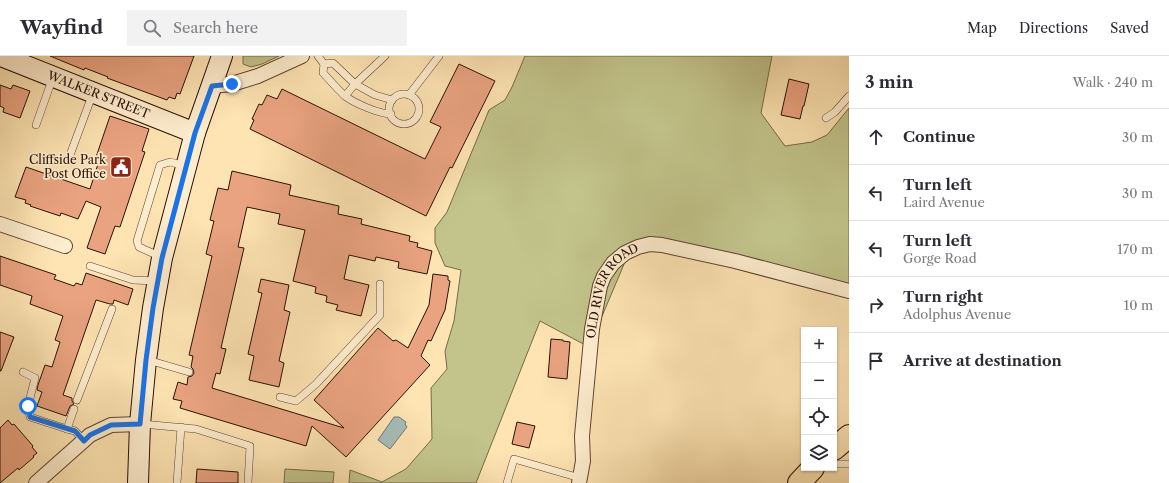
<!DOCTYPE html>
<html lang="en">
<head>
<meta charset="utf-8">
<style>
	:root { --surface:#fff; --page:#f2f2f3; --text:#2b2b33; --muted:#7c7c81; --line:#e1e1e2 }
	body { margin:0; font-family:"Libre Caslon Text",serif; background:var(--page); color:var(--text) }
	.controls { position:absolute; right:12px; bottom:12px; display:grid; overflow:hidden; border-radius:0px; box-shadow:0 1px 3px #0004 }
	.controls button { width:36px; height:36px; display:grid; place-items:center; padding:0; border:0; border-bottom:1px solid var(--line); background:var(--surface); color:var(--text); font:20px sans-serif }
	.stop { position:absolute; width:12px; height:12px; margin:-9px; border:3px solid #1a73e8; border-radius:50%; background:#fff }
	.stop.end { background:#1a73e8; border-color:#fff; box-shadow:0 1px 4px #0008 }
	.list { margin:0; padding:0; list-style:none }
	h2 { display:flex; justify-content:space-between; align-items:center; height:52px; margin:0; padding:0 16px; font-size:17px }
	h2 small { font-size:13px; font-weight:400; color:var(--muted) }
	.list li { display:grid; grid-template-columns:26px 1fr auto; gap:12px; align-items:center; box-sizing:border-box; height:56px; padding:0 16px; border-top:1px solid var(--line) }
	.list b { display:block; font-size:15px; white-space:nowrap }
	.list p { margin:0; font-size:13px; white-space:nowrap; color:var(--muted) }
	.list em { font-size:13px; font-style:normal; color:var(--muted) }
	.icon { flex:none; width:22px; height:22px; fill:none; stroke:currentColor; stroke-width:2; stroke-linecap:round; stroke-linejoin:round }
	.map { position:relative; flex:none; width:849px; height:427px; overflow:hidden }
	header { display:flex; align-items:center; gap:24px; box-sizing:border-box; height:56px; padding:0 20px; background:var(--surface); border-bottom:1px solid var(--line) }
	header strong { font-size:19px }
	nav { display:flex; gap:22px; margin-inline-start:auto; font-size:14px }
	.search { width:280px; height:36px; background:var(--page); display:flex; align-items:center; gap:10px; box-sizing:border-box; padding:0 14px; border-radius:0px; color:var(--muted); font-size:15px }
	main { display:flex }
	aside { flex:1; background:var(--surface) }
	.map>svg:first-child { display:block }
	.green { fill:#c2c48b; stroke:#766a48 }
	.water { fill:#a6bbb9; stroke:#747771 }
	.building { fill:#eaa381; stroke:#2a1005 }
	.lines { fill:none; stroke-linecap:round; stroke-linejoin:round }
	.lane-casing { stroke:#5f4530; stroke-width:8 }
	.street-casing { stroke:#5f4530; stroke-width:16 }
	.secondary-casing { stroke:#2a1005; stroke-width:22 }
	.primary-casing { stroke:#2a1005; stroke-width:24 }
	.lane { stroke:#feedce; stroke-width:7 }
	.street { stroke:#feedce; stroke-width:14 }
	.secondary { stroke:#feedce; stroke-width:20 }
	.primary { stroke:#fee4b3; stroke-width:22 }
	.route { stroke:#1a73e8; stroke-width:5 }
	.labels { text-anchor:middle; stroke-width:3.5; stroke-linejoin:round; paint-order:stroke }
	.street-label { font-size:12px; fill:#2a1005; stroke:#feedce }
	.poi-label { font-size:12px; fill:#2a1005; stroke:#feedce; text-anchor:end }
</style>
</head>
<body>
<header>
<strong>Wayfind</strong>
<div class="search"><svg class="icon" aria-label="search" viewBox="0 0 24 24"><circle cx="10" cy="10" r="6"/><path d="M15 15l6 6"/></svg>Search here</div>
<nav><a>Map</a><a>Directions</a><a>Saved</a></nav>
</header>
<main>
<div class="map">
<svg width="849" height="427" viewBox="0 0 849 427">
	<rect width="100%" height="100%" fill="#fee4b3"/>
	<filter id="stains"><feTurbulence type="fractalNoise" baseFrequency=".005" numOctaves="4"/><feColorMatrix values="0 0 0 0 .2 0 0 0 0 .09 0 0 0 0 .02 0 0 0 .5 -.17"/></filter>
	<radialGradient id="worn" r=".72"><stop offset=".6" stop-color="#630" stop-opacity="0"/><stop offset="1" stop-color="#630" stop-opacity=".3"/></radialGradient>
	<g class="green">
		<polygon points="243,0 279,0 262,8 251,11 243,8"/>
		<polygon points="525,0 772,0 761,57 785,90 812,86 827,79 849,52 849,233 633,187 589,291 540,265 476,427 349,427 350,414 382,426 406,413 432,383 431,332 447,313 445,295 454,265 461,214 445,210 435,187 435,172 447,156 489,54 505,44 512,31"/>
		<polygon points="285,413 334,416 333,427 284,427"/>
	</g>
	<polygon class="water" points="394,361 399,361 406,366 405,368 407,371 390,393 378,384"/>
	<g class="building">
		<polygon points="50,0 194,0 180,38 177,37 175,43 169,41 167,44 107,22 108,21 85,12 84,14"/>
		<polygon points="459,8 495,25 452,112 450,111 426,160 250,73 254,64 252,63 259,48 262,49 267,39 277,43 282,33 425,103 441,71 430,66"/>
		<polygon points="789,23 809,28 804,50 803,50 800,63 781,59"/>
		<polygon points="0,29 11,33 13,29 30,35 20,62 3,56 4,52 0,50"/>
		<polygon points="110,60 149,73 142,95 145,96 120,171 115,170 105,198 87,192 101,151 86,145 78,163 61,157 60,160 30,150 31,149 25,147 26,144 15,141 26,111 90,133 98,108 94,107"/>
		<polygon points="232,115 291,129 289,139 339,150 338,158 362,163 361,168 410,180 409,185 418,187 417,191 432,195 427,218 398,212 399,206 376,201 375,205 349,199 344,223 369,229 361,260 336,254 338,249 326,246 327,240 315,237 316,231 293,225 305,174 278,168 280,158 247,151 238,191 244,192 221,292 226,293 220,318 216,317 212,332 344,372 314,344 378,272 393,285 396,284 408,292 429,249 433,218 448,220 448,224 450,225 445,254 431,285 428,284 421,300 430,309 346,401 312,370 306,390 180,352 182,345 173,343 178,326 187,329 188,321 192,320 194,317 193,313 191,311 193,300 189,299 212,200 206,198 214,165 210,164 218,132 228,134"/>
		<polygon points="0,200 56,219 54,223 74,230 76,227 82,229 86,217 133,233 128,249 114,244 113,248 110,248 96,244 63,339 72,342 72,345 74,348 70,350 66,360 37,350 42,336 37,334 38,329 45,309 52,311 60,286 55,284 63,260 30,248 32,240 0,229"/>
		<polygon points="261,223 289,229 284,254 290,256 279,305 284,307 279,331 249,324 254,300 248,298 262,237 258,236"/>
		<polygon points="0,276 14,281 1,315 0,315"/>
		<polygon points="551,283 563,284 563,285 570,286 567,323 548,321"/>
		<polygon points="8,364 12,369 14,368 33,390 32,391 37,397 33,400 34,401 19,414 18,412 0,427 0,372"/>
		<polygon points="517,366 535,370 529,392 512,388"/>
		<polygon points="197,413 238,416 238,427 196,427"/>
	</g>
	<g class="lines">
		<g class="lane-casing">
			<g id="lane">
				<path d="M318,0L324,8L323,17C330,24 337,33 345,40C354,47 379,58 391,58"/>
				<polyline points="324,8 333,7 355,28 375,39 392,44"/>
				<circle cx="404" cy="53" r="15"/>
				<polyline points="409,39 439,0"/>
				<polyline points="345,40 355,28 385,0"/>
				<polyline points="826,62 835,56 849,40"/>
				<polyline points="36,69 53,21"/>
				<polyline points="70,99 93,37"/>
				<polyline points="161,201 139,191 137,185 160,109 170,106 185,110"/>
				<polyline points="90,210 133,224 156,225"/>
				<polyline points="148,304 189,316"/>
				<polyline points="23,316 35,322 28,350 30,361 67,373"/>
				<polyline points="280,341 296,345 316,328 380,259 380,228"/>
				<polyline points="77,344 112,253"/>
				<polyline points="74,353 67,373 75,375 84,385"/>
				<polyline points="142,368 196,373 250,390 248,427"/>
				<polyline points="834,408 849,408"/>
				<polyline points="177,427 181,371"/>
				<polyline points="507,427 514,403 580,422"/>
			</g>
		</g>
		<g class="street-casing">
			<g id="street">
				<polyline points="211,30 232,28 258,20 302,0"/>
				<polyline points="0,168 65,190"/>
				<polyline points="36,427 90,379 111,369 140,368"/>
				<path id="s1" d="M579,427L583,405L582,380L592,273L600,230L604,220L613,207L625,197L638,191L650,188L662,189L735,205L849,235"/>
			</g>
		</g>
		<g class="secondary-casing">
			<g id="secondary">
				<path id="s2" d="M1,0L195,77"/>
				<polyline points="138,427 140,368 146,304 153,252 162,202 195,77 222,0"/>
			</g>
		</g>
		<g class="primary-casing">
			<g id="primary">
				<polyline points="834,393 849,380"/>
				<polyline points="799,427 813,412"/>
			</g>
		</g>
		<use href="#lane" class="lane"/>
		<use href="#street" class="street"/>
		<use href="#secondary" class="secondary"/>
		<use href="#primary" class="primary"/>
	</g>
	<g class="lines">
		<polyline class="route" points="28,350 30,361 75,375 84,385 90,379 111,369 140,368 146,304 153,252 162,202 195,77 212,30 232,28"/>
	</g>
	<defs>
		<g id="civic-square" transform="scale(1.15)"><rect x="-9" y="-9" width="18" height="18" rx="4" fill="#8f2418" stroke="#feedce"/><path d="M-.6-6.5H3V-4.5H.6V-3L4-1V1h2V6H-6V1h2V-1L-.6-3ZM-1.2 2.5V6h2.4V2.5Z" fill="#fff"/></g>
	</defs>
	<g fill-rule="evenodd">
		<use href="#civic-square" x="121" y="111"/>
	</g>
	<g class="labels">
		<g class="street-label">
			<text dy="4" stroke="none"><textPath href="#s2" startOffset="105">WALKER STREET</textPath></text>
			<text dy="4" stroke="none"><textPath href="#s1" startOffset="200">OLD RIVER ROAD</textPath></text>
		</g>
		<g class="poi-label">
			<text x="106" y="108">Cliffside Park<tspan x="106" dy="14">Post Office</tspan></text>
		</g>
	</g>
	<rect width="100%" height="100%" filter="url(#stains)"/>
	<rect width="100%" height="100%" fill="url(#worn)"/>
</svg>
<div class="controls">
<button>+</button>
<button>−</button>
<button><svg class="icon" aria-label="locate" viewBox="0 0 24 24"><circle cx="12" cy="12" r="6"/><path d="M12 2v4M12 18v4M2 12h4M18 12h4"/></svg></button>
<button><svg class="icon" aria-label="layers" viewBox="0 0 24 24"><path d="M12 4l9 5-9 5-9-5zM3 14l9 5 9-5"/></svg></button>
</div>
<div class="stop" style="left:28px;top:350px"></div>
<div class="stop end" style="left:232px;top:28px"></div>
</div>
<aside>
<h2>3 min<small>Walk · 240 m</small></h2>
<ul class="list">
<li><svg class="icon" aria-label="ahead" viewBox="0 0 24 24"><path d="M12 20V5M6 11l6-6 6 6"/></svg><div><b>Continue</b></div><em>30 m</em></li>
<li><svg class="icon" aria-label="left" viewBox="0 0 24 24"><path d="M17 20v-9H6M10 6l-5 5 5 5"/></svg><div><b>Turn left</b><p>Laird Avenue</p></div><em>30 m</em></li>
<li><svg class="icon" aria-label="left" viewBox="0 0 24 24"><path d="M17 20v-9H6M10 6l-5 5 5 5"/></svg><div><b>Turn left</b><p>Gorge Road</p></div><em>170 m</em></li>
<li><svg class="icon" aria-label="right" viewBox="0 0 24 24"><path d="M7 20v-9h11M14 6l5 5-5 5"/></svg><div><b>Turn right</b><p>Adolphus Avenue</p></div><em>10 m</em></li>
<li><svg class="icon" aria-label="arrive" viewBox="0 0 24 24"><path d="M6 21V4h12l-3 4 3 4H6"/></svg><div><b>Arrive at destination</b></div></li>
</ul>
</aside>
</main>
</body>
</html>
